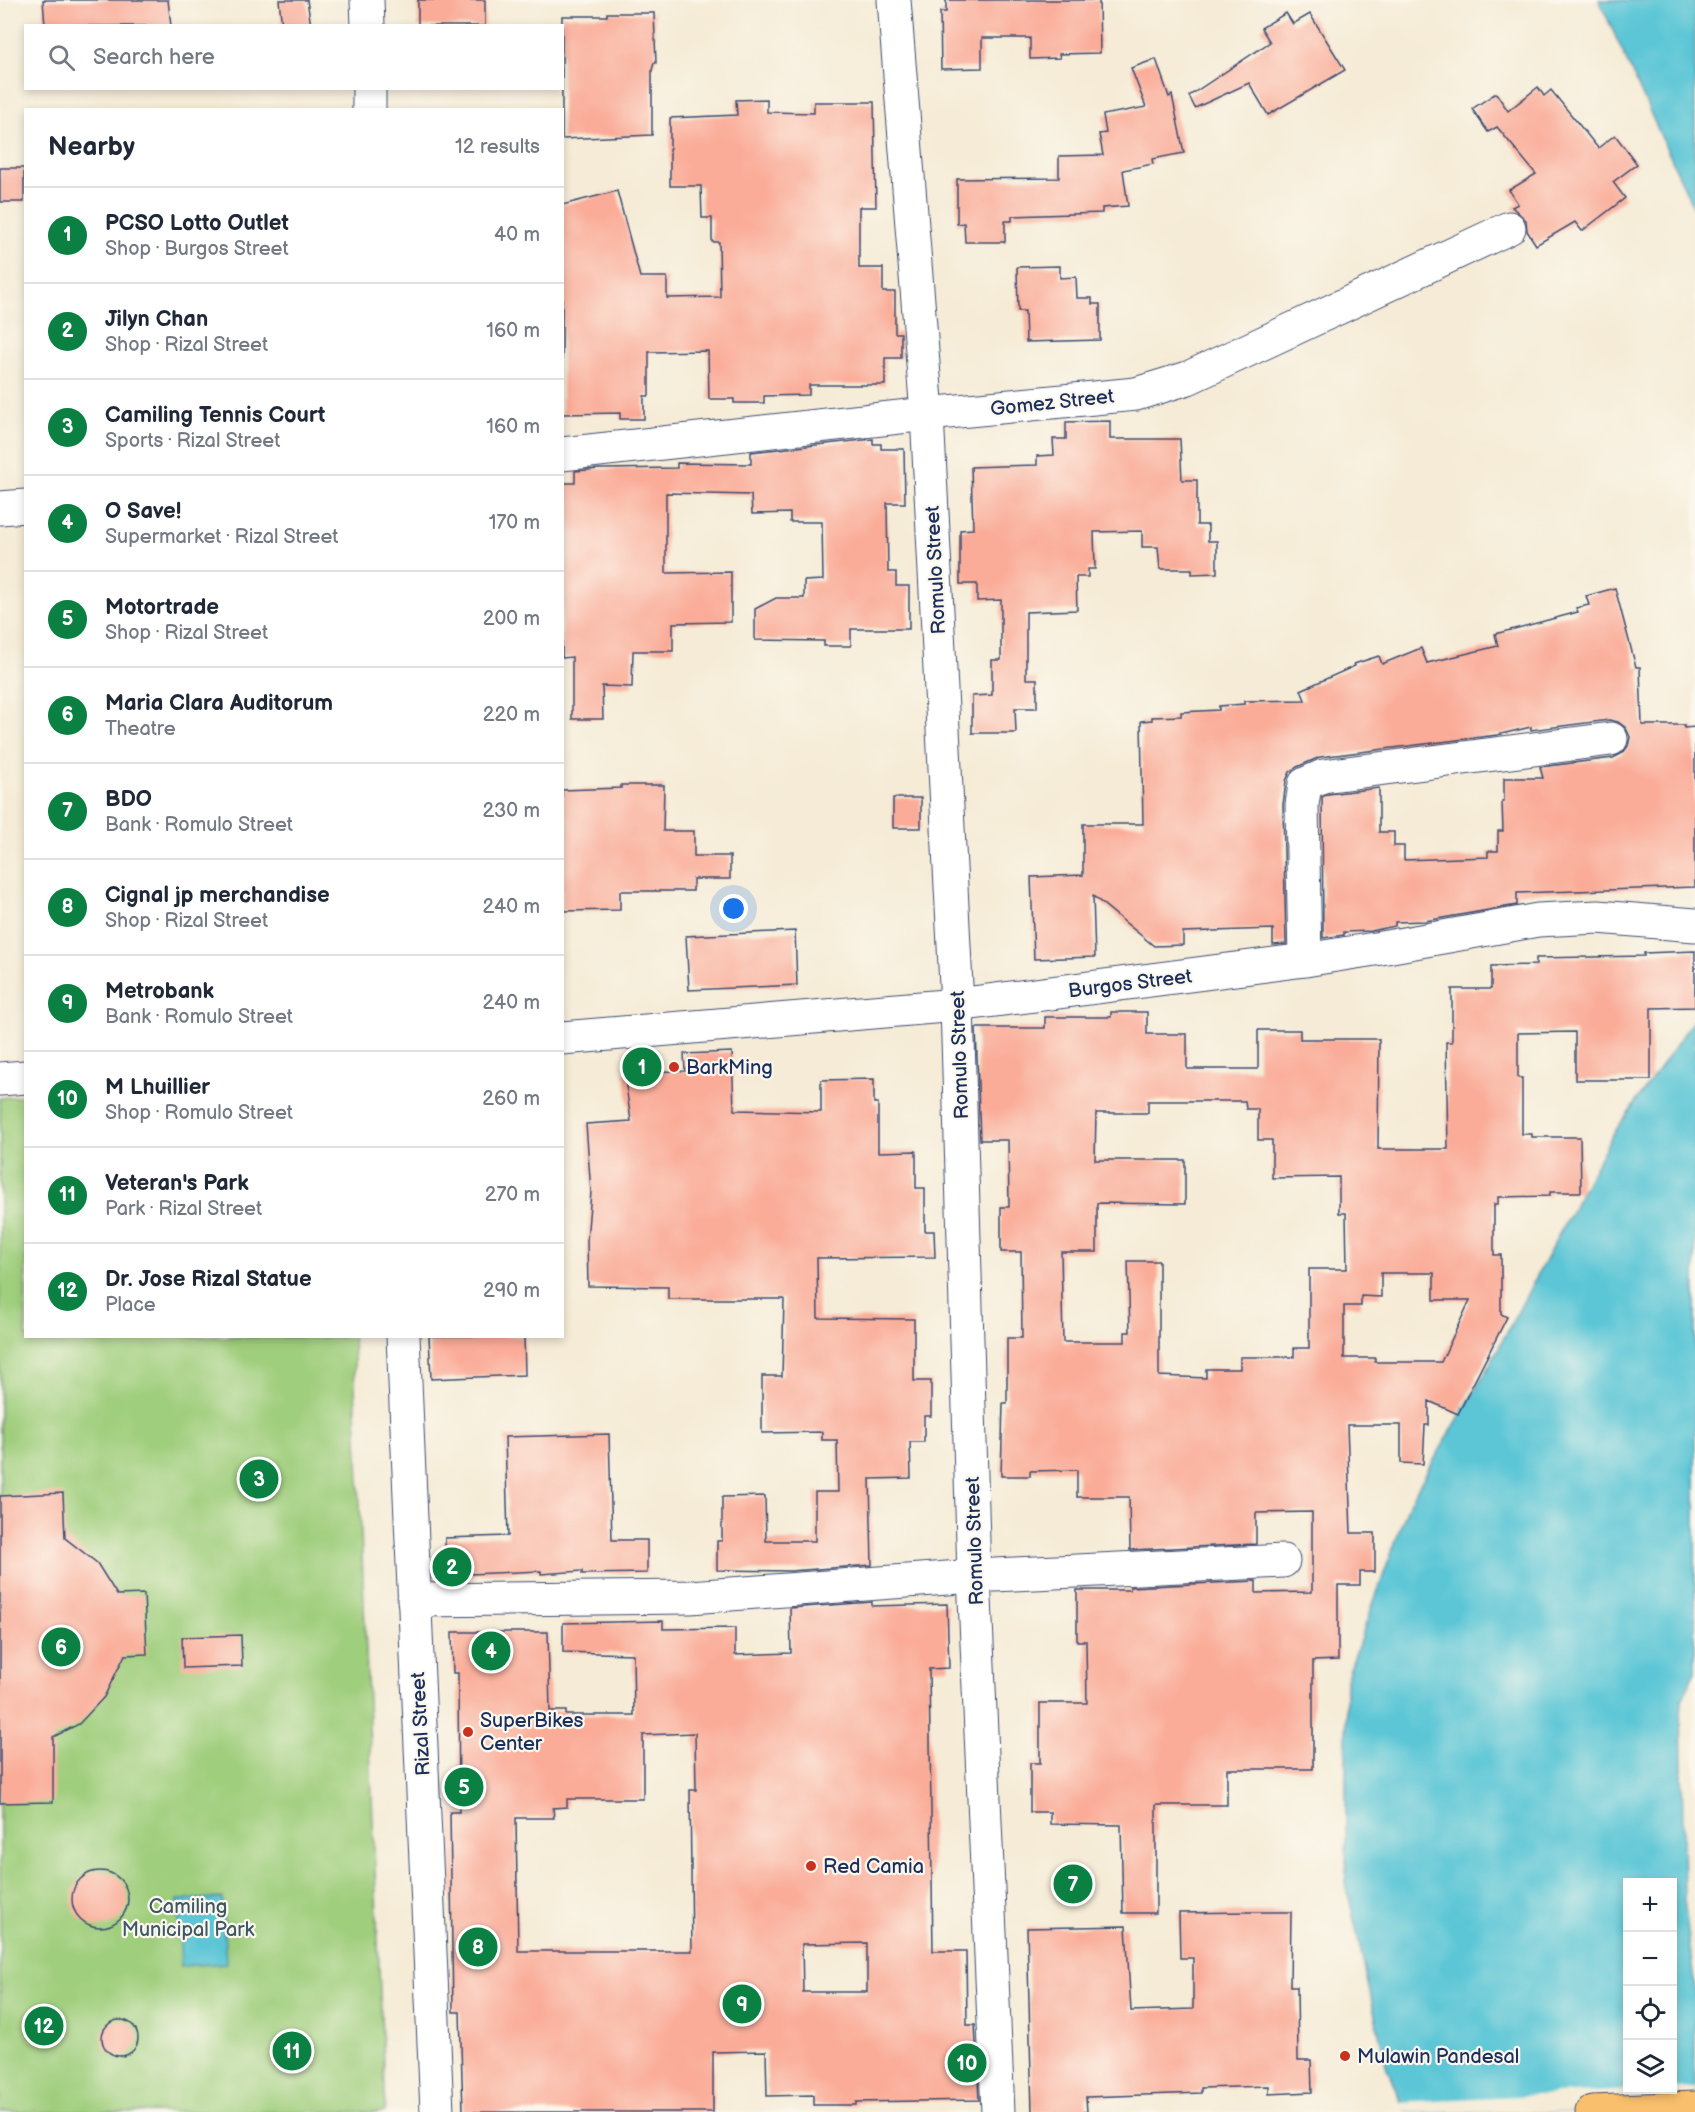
<!DOCTYPE html>
<html lang="en">
<head>
<meta charset="utf-8">
<style>
	:root { --surface:#fff; --page:#f2f2f3; --text:#1f2937; --muted:#747a83; --line:#e0e1e3; --accent:#0b8043 }
	body { margin:0; font-family:"Balsamiq Sans",sans-serif; background:var(--page); color:var(--text) }
	.controls { position:absolute; right:18px; bottom:18px; display:grid; overflow:hidden; border-radius:0px; box-shadow:0 3px 9px #0003 }
	.controls button { width:54px; height:54px; display:grid; place-items:center; padding:0; border:0; border-bottom:2px solid var(--line); background:var(--surface); color:var(--text); font:30px sans-serif }
	.you { position:absolute; left:734px; top:909px; width:21px; height:21px; margin:-15px; border:4px solid #fff; border-radius:50%; background:#1a73e8; box-shadow:0 0 0 9px #1a73e833 }
	.badge { display:grid; place-items:center; width:39px; height:39px; border-radius:50%; background:var(--accent); color:#fff; font-size:20px; font-weight:700 }
	.pin { position:absolute; translate:-50% -50%; border:3px solid #fff; box-shadow:0 2px 6px #0006 }
	.list { margin:0; padding:0; list-style:none }
	h2 { display:flex; justify-content:space-between; align-items:center; height:78px; margin:0; padding:0 24px; font-size:26px }
	h2 small { font-size:20px; font-weight:400; color:var(--muted) }
	.list li { display:grid; grid-template-columns:39px 1fr auto; gap:18px; align-items:center; box-sizing:border-box; height:96px; padding:0 24px; border-top:2px solid var(--line) }
	.list b { display:block; font-size:22px; white-space:nowrap }
	.list p { margin:0; font-size:20px; white-space:nowrap; color:var(--muted) }
	.list em { font-size:20px; font-style:normal; color:var(--muted) }
	.icon { flex:none; width:33px; height:33px; fill:none; stroke:currentColor; stroke-width:2; stroke-linecap:round; stroke-linejoin:round }
	.map { position:relative; flex:none; width:1695px; height:2112px; overflow:hidden }
	.search { position:absolute; background:var(--surface); box-shadow:0 3px 9px #0003; left:24px; top:24px; width:540px; height:66px; display:flex; align-items:center; gap:15px; box-sizing:border-box; padding:0 21px; border-radius:0px; color:var(--muted); font-size:22px }
	.panel { position:absolute; background:var(--surface); box-shadow:0 3px 9px #0003; left:24px; top:108px; width:540px; height:1230px; border-radius:0px }
	.map>svg:first-child { display:block }
	.green { fill:#9fce7c; stroke:#5d7e6d; stroke-width:1.5 }
	.water { fill:#5cc6d6; stroke:#3c7a9a; stroke-width:1.5; fill-rule:evenodd }
	.pier { fill:#f5ebd6 }
	.building { fill:#faac98; fill-rule:evenodd }
	.lines { fill:none; stroke-linecap:round; stroke-linejoin:round }
	.minor-casing { stroke:#3c4b70; stroke-width:35 }
	.highway-casing { stroke:#3c4b70; stroke-width:35 }
	.minor { stroke:#fff; stroke-width:33 }
	.highway { stroke:#f9bf6d; stroke-width:33 }
	.poi-dot { fill:#c8321e; stroke:#fbf7ec; stroke-width:2 }
	.labels { text-anchor:middle; stroke-width:4.5; stroke-linejoin:round; paint-order:stroke }
	.street-label { font-size:20px; fill:#1b2f5e; stroke:#fbf7ec }
	.poi-label { font-size:20px; fill:#1b2f5e; stroke:#fbf7ec; text-anchor:start }
	.park-label { font-size:20px; fill:#3c5766; stroke:#fbf7ec }
</style>
</head>
<body>
<div class="map">
<svg width="1695" height="2112" viewBox="0 0 1695 2112">
	<rect width="100%" height="100%" fill="#fbf7ec"/>
	<filter id="ink" filterUnits="userSpaceOnUse"><feTurbulence type="fractalNoise" baseFrequency=".0167" numOctaves="2"/><feDisplacementMap in="SourceGraphic" scale="12" xChannelSelector="R" yChannelSelector="G"/><feConvolveMatrix kernelMatrix="1 2 1 2 8 2 1 2 1" color-interpolation-filters="sRGB"/></filter>
	<filter id="wash" filterUnits="userSpaceOnUse"><feTurbulence type="fractalNoise" baseFrequency=".008" numOctaves="4" result="noise"/><feDisplacementMap in="SourceGraphic" scale="24" xChannelSelector="R" yChannelSelector="G"/><feGaussianBlur stdDeviation="1.35" result="paint"/><feColorMatrix in="noise" values="0 0 0 0 0 0 0 0 0 0 0 0 0 0 0 0 0 1.4 0 .05"/><feComposite in="paint" operator="in"/></filter>
	<g filter="url(#wash)">
		<rect width="100%" height="100%" fill="#f5ebd6"/>
		<polygon class="green" points="25,1096 26,1336 353,1337 385,2112 0,2112 0,1098"/>
		<g class="water">
			<polygon points="1599,0 1695,0 1695,211"/>
			<path d="M1695,1018V1672L1681,1700L1684,1898L1695,1990V2112H1405L1386,2065L1346,1884V1680L1410,1501L1484,1375L1611,1137ZM1628,1882H1672V2090H1628Z"/>
			<polygon points="222,1898 226,1963 181,1966 178,1900"/>
		</g>
		<polygon class="pier" points="1695,2087 1695,2112 1402,2112 1398,2102"/>
		<g id="blocks">
			<g class="building">
				<polygon points="43,0 168,0 171,26 45,26"/>
				<polygon points="279,0 307,0 311,26 282,26"/>
				<rect x="418" y="0" width="67" height="26"/>
				<polygon points="946,0 1099,0 1100,53 1059,54 1060,58 1030,59 1030,38 982,38 982,68 941,69 940,12 946,12"/>
				<polygon points="607,13 654,13 656,63 654,63 652,70 652,135 562,139 562,16 607,16"/>
				<polygon points="1286,13 1293,24 1310,14 1345,70 1268,115 1249,83 1195,108 1189,96 1270,42 1261,28"/>
				<polygon points="1156,59 1169,97 1172,95 1184,153 1152,159 1153,164 1123,170 1128,206 1102,208 1102,213 1012,216 1012,221 1005,221 1005,242 965,242 964,223 957,224 957,179 1059,178 1059,156 1103,155 1099,134 1106,133 1103,115 1146,107 1131,68"/>
				<polygon points="1538,87 1544,96 1551,90 1598,148 1615,135 1637,164 1613,182 1625,198 1582,231 1575,222 1536,245 1527,231 1526,220 1512,207 1518,204 1509,190 1536,174 1497,127 1488,132 1472,109 1496,93 1508,111"/>
				<polygon points="767,99 767,112 814,113 814,102 874,102 876,207 859,207 859,268 883,268 883,292 895,292 895,333 901,333 901,358 885,358 885,385 809,385 809,395 764,396 764,403 734,403 734,399 709,399 708,351 649,352 649,396 644,396 644,419 620,419 620,413 562,414 562,205 617,191 640,277 667,277 667,298 720,297 719,242 712,242 712,218 702,218 701,186 670,186 670,118 737,115 736,100"/>
				<rect x="0" y="168" width="24" height="34"/>
				<polygon points="1060,266 1060,278 1076,277 1077,298 1092,298 1092,304 1100,304 1100,340 1026,342 1025,311 1018,311 1017,267"/>
				<polygon points="1110,421 1110,439 1180,439 1182,480 1197,480 1197,525 1208,525 1208,541 1217,541 1217,573 1192,574 1192,569 1160,569 1158,547 1142,547 1142,531 1094,532 1095,569 1088,569 1088,577 1076,577 1077,610 1026,612 1026,679 1037,679 1037,708 1015,708 1016,733 972,733 972,696 992,695 992,660 1001,660 1001,600 977,601 977,584 960,584 960,530 973,529 971,467 1037,465 1037,456 1054,455 1053,439 1066,439 1066,422"/>
				<polygon points="873,439 873,444 881,444 881,449 904,449 905,503 887,503 888,572 896,572 896,586 909,586 909,629 851,629 851,646 824,646 824,641 755,640 755,609 776,598 804,598 804,581 823,580 822,522 790,522 790,513 752,514 751,495 666,493 666,573 731,572 731,622 673,623 673,651 633,651 632,687 602,686 603,719 572,719 572,657 562,658 562,483 575,483 575,471 600,469 677,468 677,463 751,464 751,452"/>
				<polygon points="1615,588 1636,667 1640,667 1642,725 1684,725 1684,728 1695,727 1695,887 1517,893 1517,905 1425,921 1395,922 1395,926 1371,931 1344,932 1344,935 1323,938 1322,797 1328,794 1379,788 1379,832 1394,832 1394,846 1404,846 1404,860 1488,857 1488,851 1498,851 1498,831 1503,831 1502,801 1504,801 1504,778 1543,778 1540,767 1613,758 1623,753 1628,746 1630,737 1626,728 1618,722 1609,720 1531,730 1531,727 1497,735 1320,757 1297,767 1290,772 1286,781 1283,805 1286,944 1273,945 1273,929 1183,932 1183,945 1154,946 1093,896 1095,957 1034,959 1031,877 1083,875 1083,824 1143,824 1141,721 1152,720 1152,717 1181,716 1181,712 1219,710 1219,706 1244,704 1244,701 1305,700 1301,690 1355,666 1354,664 1379,656 1382,664 1421,648 1427,663 1498,646 1495,634 1578,612 1576,608 1589,605 1586,596"/>
				<polygon points="621,785 664,785 663,831 694,831 694,856 730,856 730,879 693,879 693,891 620,891 620,910 562,911 562,790 621,788"/>
				<rect x="893" y="798" width="28" height="30"/>
				<polygon points="795,931 797,985 689,990 686,936"/>
				<path d="M1695,951V1007L1651,1008V1080H1575V1032L1518,1033V1078H1522V1134H1532V1137H1580L1581,1192H1550V1196L1498,1197V1204H1494V1255H1501V1314L1507,1317L1458,1414L1429,1401V1425H1425L1423,1464L1401,1463V1425H1347L1351,1533H1375V1572H1360V1585H1338V1660L1313,1661V1769H1227V1805H1156V1913H1123L1121,1825L1050,1824V1812H1030V1763H1040V1703H1087L1086,1641H1077V1590H1130V1587L1256,1581V1593L1312,1592V1512L1256,1513V1544L1130,1550L1129,1497H1077V1470L1030,1471V1476H1001L1003,1403H1007V1338H1022L1021,1252H1001V1207H1009L1008,1140H980L976,1028H1045V1017H1111V1012H1147V1034H1187V1069H1258V1030H1300V1039H1379L1378,1149H1448L1446,1042H1452V989H1491V966L1536,965V958L1644,956V953ZM1148,1101H1245L1246,1109H1258V1140H1272V1178L1339,1177V1213H1346L1347,1269H1309V1348H1294V1357H1240V1369H1206V1378L1159,1376V1261H1128L1130,1332H1125V1342H1063L1061,1252H1097V1203L1185,1204V1160H1095L1096,1113H1148ZM1381,1273H1434V1300H1470L1441,1362H1375V1358H1344V1306H1361V1296L1381,1297Z"/>
				<polygon points="732,1052 734,1110 821,1112 821,1080 874,1079 874,1103 878,1103 878,1152 916,1151 916,1188 925,1188 925,1231 934,1231 935,1257 817,1258 818,1318 914,1319 914,1381 931,1381 931,1416 924,1416 924,1442 910,1442 911,1478 870,1479 872,1565 790,1571 717,1570 717,1541 722,1541 722,1497 765,1496 766,1541 815,1541 815,1492 838,1492 837,1440 822,1440 822,1432 762,1433 762,1376 782,1376 784,1299 668,1299 668,1287 588,1286 587,1241 591,1192 586,1124 631,1121 624,1072 685,1071 684,1054"/>
				<polygon points="429,1336 524,1336 525,1375 431,1379"/>
				<polygon points="609,1434 612,1540 647,1540 647,1573 582,1574 582,1571 541,1574 541,1571 446,1575 445,1538 508,1536 505,1437"/>
				<polygon points="63,1493 65,1538 97,1563 117,1595 144,1594 147,1654 125,1655 104,1697 79,1724 53,1737 53,1802 0,1803 0,1496"/>
				<path d="M872,1602V1606L947,1604L949,1668L929,1669L933,1951H966L967,2025H975L979,2100L856,2102V2105H813V2095L767,2096L766,2051L713,2052V2112H463L460,2012H453L450,1812H459L458,1673H453L452,1632H548L550,1711H566V1715H634L633,1654L563,1652V1623L663,1621V1629L735,1628V1655L791,1653L790,1608ZM695,1733L696,1790H690L692,1951H518L516,1818H554L553,1808L567,1807V1799H643V1735ZM867,1943V1992H803L802,1944Z"/>
				<polygon points="241,1635 242,1666 183,1668 182,1637"/>
				<circle cx="100" cy="1899" r="28"/>
				<polygon points="1246,1912 1291,1912 1290,1987 1297,1987 1298,2060 1311,2060 1312,2092 1269,2094 1269,2086 1201,2088 1201,2093 1086,2097 1087,2112 1032,2112 1027,1928 1126,1926 1131,2011 1193,2009 1193,1958 1180,1958 1179,1913"/>
				<circle cx="120" cy="2038" r="18"/>
			</g>
		</g>
	</g>
	<g filter="url(#ink)">
		<use href="#blocks" fill-opacity="0" stroke="#3c4b70" stroke-width="1.5"/>
		<g class="lines">
			<g class="minor-casing">
				<g id="minor">
					<polyline points="367,0 368,26"/>
					<polyline points="894,0 927,414 957,1005 974,1576 998,2112"/>
					<polyline points="369,88 369,110"/>
					<polyline points="562,454 927,414 1136,394 1188,378 1509,228"/>
					<polyline points="0,508 26,506"/>
					<polyline points="1305,960 1302,805 1305,784 1323,776 1611,739"/>
					<polyline points="562,1038 957,1005 1305,960 1381,948 1538,920 1598,917 1695,925"/>
					<polyline points="0,1079 26,1077"/>
					<polyline points="403,1336 437,2112"/>
					<polyline points="414,1600 690,1597 974,1576 1283,1561"/>
				</g>
			</g>
			<g class="highway-casing">
				<polyline id="highway" points="1592,2112 1695,2108"/>
			</g>
			<use href="#minor" class="minor"/>
			<use href="#highway" class="highway"/>
		</g>
	</g>
	<g class="poi-dot">
		<circle cx="674" cy="1067" r="6"/>
		<circle cx="468" cy="1732" r="6"/>
		<circle cx="811" cy="1866" r="6"/>
		<circle cx="1345" cy="2056" r="6"/>
	</g>
	<g class="labels">
		<g class="street-label">
			<text transform="translate(1052 402) rotate(-6)" y="7">Gomez Street</text>
			<text transform="translate(935 570) rotate(-93)" y="7">Romulo Street</text>
			<text transform="translate(1130 983) rotate(-7)" y="7">Burgos Street</text>
			<text transform="translate(959 1055) rotate(-92)" y="7">Romulo Street</text>
			<text transform="translate(974 1541) rotate(-92)" y="7">Romulo Street</text>
			<text transform="translate(420 1724) rotate(-93)" y="7">Rizal Street</text>
		</g>
		<g class="poi-label">
			<text x="686" y="1074">BarkMing</text>
			<text x="480" y="1727">SuperBikes<tspan x="480" dy="23">Center</tspan></text>
			<text x="823" y="1873">Red Camia</text>
			<text x="1357" y="2063">Mulawin Pandesal</text>
		</g>
		<g class="park-label">
			<text x="188" y="1913">Camiling<tspan x="188" dy="23">Municipal Park</tspan></text>
		</g>
	</g>
</svg>
<div class="controls">
<button>+</button>
<button>−</button>
<button><svg class="icon" aria-label="locate" viewBox="0 0 24 24"><circle cx="12" cy="12" r="6"/><path d="M12 2v4M12 18v4M2 12h4M18 12h4"/></svg></button>
<button><svg class="icon" aria-label="layers" viewBox="0 0 24 24"><path d="M12 4l9 5-9 5-9-5zM3 14l9 5 9-5"/></svg></button>
</div>
<div class="you"></div>
<div class="pin badge" style="left:642px;top:1067px">1</div>
<div class="pin badge" style="left:452px;top:1567px">2</div>
<div class="pin badge" style="left:259px;top:1479px">3</div>
<div class="pin badge" style="left:491px;top:1651px">4</div>
<div class="pin badge" style="left:464px;top:1787px">5</div>
<div class="pin badge" style="left:61px;top:1647px">6</div>
<div class="pin badge" style="left:1073px;top:1884px">7</div>
<div class="pin badge" style="left:478px;top:1947px">8</div>
<div class="pin badge" style="left:742px;top:2004px">9</div>
<div class="pin badge" style="left:967px;top:2063px">10</div>
<div class="pin badge" style="left:292px;top:2051px">11</div>
<div class="pin badge" style="left:44px;top:2026px">12</div>
<div class="search"><svg class="icon" aria-label="search" viewBox="0 0 24 24"><circle cx="10" cy="10" r="6"/><path d="M15 15l6 6"/></svg>Search here</div>
<section class="panel">
<h2>Nearby<small>12 results</small></h2>
<ul class="list">
<li><span class="badge">1</span><div><b>PCSO Lotto Outlet</b><p>Shop · Burgos Street</p></div><em>40 m</em></li>
<li><span class="badge">2</span><div><b>Jilyn Chan</b><p>Shop · Rizal Street</p></div><em>160 m</em></li>
<li><span class="badge">3</span><div><b>Camiling Tennis Court</b><p>Sports · Rizal Street</p></div><em>160 m</em></li>
<li><span class="badge">4</span><div><b>O Save!</b><p>Supermarket · Rizal Street</p></div><em>170 m</em></li>
<li><span class="badge">5</span><div><b>Motortrade</b><p>Shop · Rizal Street</p></div><em>200 m</em></li>
<li><span class="badge">6</span><div><b>Maria Clara Auditorum</b><p>Theatre</p></div><em>220 m</em></li>
<li><span class="badge">7</span><div><b>BDO</b><p>Bank · Romulo Street</p></div><em>230 m</em></li>
<li><span class="badge">8</span><div><b>Cignal jp merchandise</b><p>Shop · Rizal Street</p></div><em>240 m</em></li>
<li><span class="badge">9</span><div><b>Metrobank</b><p>Bank · Romulo Street</p></div><em>240 m</em></li>
<li><span class="badge">10</span><div><b>M Lhuillier</b><p>Shop · Romulo Street</p></div><em>260 m</em></li>
<li><span class="badge">11</span><div><b>Veteran's Park</b><p>Park · Rizal Street</p></div><em>270 m</em></li>
<li><span class="badge">12</span><div><b>Dr. Jose Rizal Statue</b><p>Place</p></div><em>290 m</em></li>
</ul>
</section>
</div>
</body>
</html>
